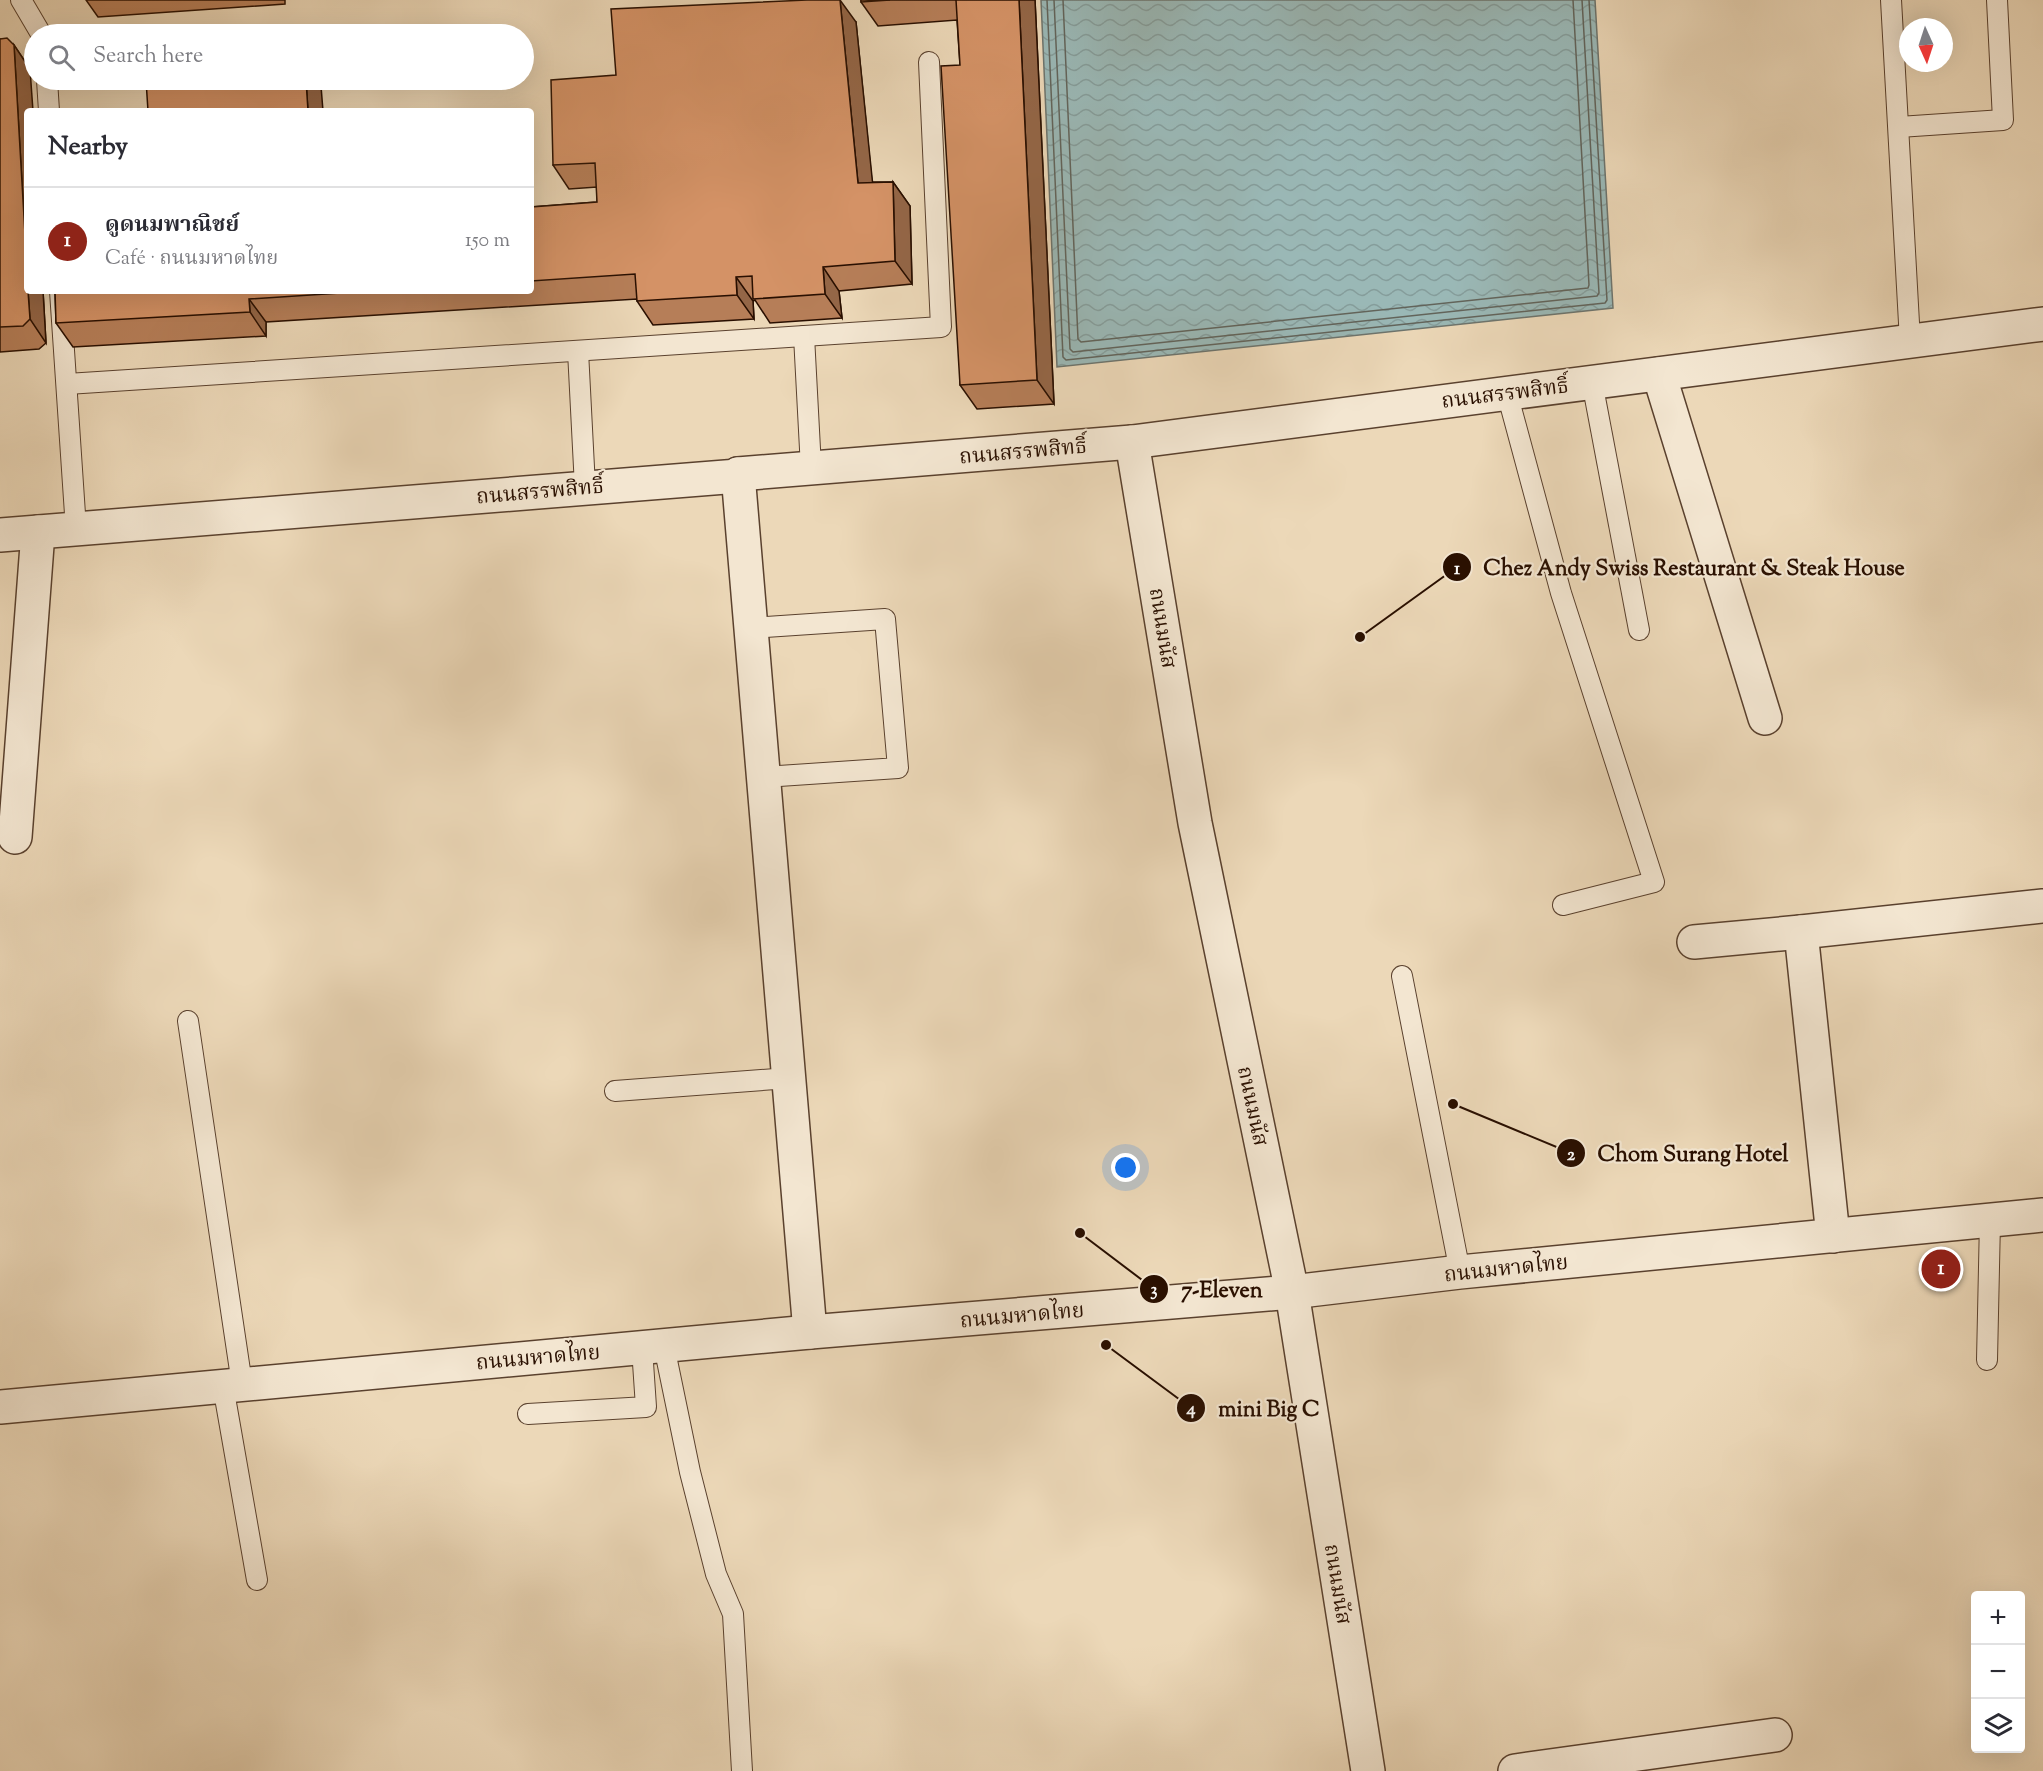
<!DOCTYPE html>
<html lang="en">
<head>
<meta charset="utf-8">
<style>
	:root { --surface:#fff; --page:#f7f7f7; --text:#2b2b33; --muted:#7c7c81; --line:#e1e1e2; --accent:#8f2418 }
	body { margin:0; font-family:"Sorts Mill Goudy","Noto Serif Thai",serif; background:var(--page); color:var(--text) }
	.controls { position:absolute; right:18px; bottom:18px; display:grid; overflow:hidden; border-radius:6px; box-shadow:0 6px 24px #0002 }
	.controls button { width:54px; height:54px; display:grid; place-items:center; padding:0; border:0; border-bottom:2px solid var(--line); background:var(--surface); color:var(--text); font:30px sans-serif }
	.compass { position:absolute; left:1899px; top:18px; width:54px; height:54px; border-radius:50%; background:var(--surface); box-shadow:0 6px 24px #0002; rotate:177deg }
	.you { position:absolute; left:1126px; top:1168px; width:21px; height:21px; margin:-15px; border:4px solid #fff; border-radius:50%; background:#1a73e8; box-shadow:0 0 0 9px #1a73e833 }
	.badge { display:grid; place-items:center; width:39px; height:39px; border-radius:50%; background:var(--accent); color:#fff; font-size:20px; font-weight:700 }
	.pin { position:absolute; translate:-50% -50%; border:3px solid #fff; box-shadow:0 2px 6px #0006 }
	.list { margin:0; padding:0; list-style:none }
	h2 { display:flex; justify-content:space-between; align-items:center; height:78px; margin:0; padding:0 24px; font-size:26px }
	h2 small { font-size:20px; font-weight:400; color:var(--muted) }
	.list li { display:grid; grid-template-columns:39px 1fr auto; gap:18px; align-items:center; box-sizing:border-box; height:108px; padding:0 24px; border-top:2px solid var(--line) }
	.list b { display:block; font-size:22px; white-space:nowrap }
	.list p { margin:0; font-size:20px; white-space:nowrap; color:var(--muted) }
	.list em { font-size:20px; font-style:normal; color:var(--muted) }
	.icon { flex:none; width:33px; height:33px; fill:none; stroke:currentColor; stroke-width:2; stroke-linecap:round; stroke-linejoin:round }
	.map { position:relative; flex:none; width:2043px; height:1771px; overflow:hidden }
	.search { position:absolute; background:var(--surface); box-shadow:0 6px 24px #0002; left:24px; top:24px; width:510px; height:66px; display:flex; align-items:center; gap:15px; box-sizing:border-box; padding:0 21px; border-radius:33px; color:var(--muted); font-size:22px }
	.panel { position:absolute; background:var(--surface); box-shadow:0 6px 24px #0002; left:24px; top:108px; width:510px; height:186px; border-radius:6px }
	.map>svg:first-child { display:block }
	.water { fill:url(#water-waves); stroke:#6d746d; stroke-width:1.5 }
	.lines { fill:none; stroke-linecap:round; stroke-linejoin:round }
	.shore { stroke:#62645b; stroke-width:1.5 }
	.service-casing { stroke:#5a412e; stroke-width:22 }
	.minor-casing { stroke:#5a412e; stroke-width:36 }
	.tertiary-casing { stroke:#5a412e; stroke-width:36 }
	.service { stroke:#f3e6d1; stroke-width:20 }
	.minor { stroke:#f3e6d1; stroke-width:33 }
	.tertiary { stroke:#f3e6d1; stroke-width:33 }
	.wall { fill:#b67e58; stroke:#290f00; stroke-width:1.5 }
	.shaded-wall { fill:#946647; stroke:#290f00; stroke-width:1.5 }
	.building { fill:#d49266; stroke:#290f00; stroke-width:1.5 }
	.labels { text-anchor:middle; stroke-width:4.5; stroke-linejoin:round; paint-order:stroke }
	.street-label { font-size:21px; fill:#290f00; stroke:#f3e6d1 }
	.leader { fill:none; stroke:#290f00; stroke-width:2 }
	.callout-dot { fill:#290f00; stroke:#f3e6d1; stroke-width:2 }
	.mark-label { font-size:18px; text-anchor:middle; font-weight:bold; fill:#fff }
	.callout-label { font-size:22px; text-anchor:middle; font-weight:bold; fill:#290f00; stroke:#f3e6d1; stroke-width:4.5; stroke-linejoin:round; paint-order:stroke }
</style>
</head>
<body>
<div class="map">
<svg width="2043" height="1771" viewBox="0 0 2043 1771">
	<defs>
		<pattern id="water-waves" width="16" height="10" patternUnits="userSpaceOnUse" patternTransform="scale(1.5)"><rect width="16" height="10" fill="#9ab8b6"/><path d="M0 5q4-4 8 0t8 0" fill="none" stroke="#859d9b"/></pattern>
	</defs>
	<rect width="100%" height="100%" fill="#ecd8b8"/>
	<filter id="stains"><feTurbulence type="fractalNoise" baseFrequency=".00333" numOctaves="4"/><feColorMatrix values="0 0 0 0 .2 0 0 0 0 .09 0 0 0 0 .02 0 0 0 .5 -.17"/></filter>
	<radialGradient id="worn" r=".72"><stop offset=".6" stop-color="#630" stop-opacity="0"/><stop offset="1" stop-color="#630" stop-opacity=".3"/></radialGradient>
	<polygon class="water" points="1041,0 1595,0 1613,308 1057,367"/>
	<g class="lines">
		<g class="shore">
			<polyline points="1047,0 1063,357 1066,360 1605,303 1607,300 1589,0"/>
			<polyline points="1054,0 1070,349 1073,352 1597,296 1599,293 1582,0"/>
			<polyline points="1063,0 1078,339 1081,342 1588,288 1589,285 1573,0"/>
		</g>
		<g class="service-casing">
			<g id="service">
				<polyline points="21,0 41,34"/>
				<polyline points="1891,0 1910,341"/>
				<polyline points="47,80 49,111"/>
				<polyline points="1899,127 2003,120 1997,0"/>
				<polyline points="60,291 76,529"/>
				<polyline points="804,336 811,468"/>
				<polyline points="578,351 585,487"/>
				<polyline points="1592,382 1639,630"/>
				<polyline points="67,384 941,327 929,62"/>
				<polyline points="1507,393 1561,593 1654,882 1563,905"/>
				<polyline points="751,628 885,619 898,768 764,777"/>
				<polyline points="1402,976 1460,1272"/>
				<polyline points="188,1021 242,1384"/>
				<polyline points="615,1091 789,1078"/>
				<polyline points="664,1346 690,1472 716,1574 733,1614 742,1771"/>
				<polyline points="1987,1360 1990,1221"/>
				<polyline points="223,1386 257,1580"/>
				<polyline points="528,1414 646,1407 642,1348"/>
			</g>
		</g>
		<g class="minor-casing">
			<g id="minor">
				<polyline points="1659,374 1765,718"/>
				<polyline points="738,474 810,1332"/>
				<polyline points="15,837 38,532"/>
				<polyline points="1801,932 1833,1236"/>
				<polyline points="1694,942 1801,932 2043,906"/>
				<polyline points="1515,1771 1775,1735"/>
			</g>
		</g>
		<g class="tertiary-casing">
			<g id="tertiary">
				<polyline points="1132,442 1195,823 1292,1292 1368,1771"/>
				<polyline points="0,535 738,476 738,474 1132,442 2043,324"/>
				<polyline points="0,1407 810,1332 1292,1292 1460,1272 2043,1215"/>
			</g>
		</g>
		<use href="#service" class="service"/>
		<use href="#minor" class="minor"/>
		<use href="#tertiary" class="tertiary"/>
	</g>
	<g class="wall">
		<polygon points="86,0 285,0 285,4 98,17"/>
		<polygon points="861,0 1035,0 1054,404 977,409 960,385 960,65 957,20 878,26 861,2"/>
		<polygon points="856,22 872,182 893,182 910,206 912,284 839,291 842,318 770,323 755,300 753,301 754,319 653,325 637,301 637,299 266,322 266,336 73,347 56,323 55,291 531,291 531,207 597,202 597,187 569,189 553,165 616,75"/>
		<polygon points="0,39 14,45 30,69 27,111 27,291 43,291 46,343 39,349 0,352"/>
	</g>
	<g class="shaded-wall">
		<polygon points="840,0 856,22 875,206 858,183"/>
		<polygon points="1019,0 1035,0 1054,404 1037,380"/>
		<polygon points="14,45 30,69 33,111 27,111 27,237 25,234"/>
		<polygon points="306,80 317,80 321,86 323,111 308,111"/>
		<polygon points="893,182 910,206 912,284 895,261"/>
		<polygon points="823,267 839,291 842,318 825,294"/>
		<polygon points="736,277 753,301 754,319 737,295"/>
		<polygon points="28,291 43,291 46,343 30,319"/>
		<polygon points="249,299 266,322 266,336 250,312"/>
	</g>
	<g class="building">
		<polygon points="807,0 840,0 858,183 893,182 895,261 823,267 825,294 753,299 752,276 736,277 737,295 637,301 635,274 531,281 531,207 597,202 595,163 553,165 551,80 616,75 611,9"/>
		<polygon points="861,0 890,0 861,2"/>
		<polygon points="956,0 1019,0 1037,380 960,385 941,66 960,65"/>
		<polygon points="7,38 14,45 25,234 27,234 27,252 26,252 27,291 28,291 30,319 23,326 0,327 0,39"/>
		<polygon points="146,80 306,80 308,111 148,111"/>
		<polygon points="55,291 371,291 249,299 250,312 56,323"/>
	</g>
	<g class="labels">
		<g class="street-label">
			<text transform="translate(1505 393) rotate(-7)" y="7">ถนนสรรพสิทธิ์</text>
			<text transform="translate(1023 451) rotate(-5)" y="7">ถนนสรรพสิทธิ์</text>
			<text transform="translate(540 491) rotate(-5)" y="7">ถนนสรรพสิทธิ์</text>
			<text transform="translate(1163 628) rotate(81)" y="7">ถนนมนัส</text>
			<text transform="translate(1253 1106) rotate(78)" y="7">ถนนมนัส</text>
			<text transform="translate(1506 1268) rotate(-6)" y="7">ถนนมหาดไทย</text>
			<text transform="translate(1022 1315) rotate(-5)" y="7">ถนนมหาดไทย</text>
			<text transform="translate(538 1357) rotate(-5)" y="7">ถนนมหาดไทย</text>
			<text transform="translate(1338 1584) rotate(81)" y="7">ถนนมนัส</text>
		</g>
	</g>
	<path class="leader" d="M1360 637L1457 567M1453 1104L1571 1153M1080 1233L1154 1289M1106 1345L1191 1408"/>
	<g class="callout-dot">
		<circle cx="1360" cy="637" r="6"/>
		<circle cx="1453" cy="1104" r="6"/>
		<circle cx="1080" cy="1233" r="6"/>
		<circle cx="1106" cy="1345" r="6"/>
		<circle cx="1457" cy="567" r="15"/>
		<circle cx="1571" cy="1153" r="15"/>
		<circle cx="1154" cy="1289" r="15"/>
		<circle cx="1191" cy="1408" r="15"/>
	</g>
	<g class="mark-label">
		<text x="1457" y="574">1</text>
		<text x="1571" y="1160">2</text>
		<text x="1154" y="1295">3</text>
		<text x="1191" y="1414">4</text>
	</g>
	<g class="callout-label">
		<text x="1694" y="575">Chez Andy Swiss Restaurant &amp; Steak House</text>
		<text x="1693" y="1161">Chom Surang Hotel</text>
		<text x="1222" y="1297">7-Eleven</text>
		<text x="1269" y="1416">mini Big C</text>
	</g>
	<rect width="100%" height="100%" filter="url(#stains)"/>
	<rect width="100%" height="100%" fill="url(#worn)"/>
</svg>
<div class="controls">
<button>+</button>
<button>−</button>
<button><svg class="icon" aria-label="layers" viewBox="0 0 24 24"><path d="M12 4l9 5-9 5-9-5zM3 14l9 5 9-5"/></svg></button>
</div>
<svg class="compass" viewBox="-18 -18 36 36"><path d="M0-13l5 13h-10z" fill="#e53935"/><path d="M0 13l5-13h-10z" fill="#7c7c81"/></svg>
<div class="you"></div>
<div class="pin badge" style="left:1941px;top:1269px">1</div>
<div class="search"><svg class="icon" aria-label="search" viewBox="0 0 24 24"><circle cx="10" cy="10" r="6"/><path d="M15 15l6 6"/></svg>Search here</div>
<section class="panel">
<h2>Nearby<small></small></h2>
<ul class="list">
<li><span class="badge">1</span><div><b>ดูดนมพาณิชย์</b><p>Café · ถนนมหาดไทย</p></div><em>150 m</em></li>
</ul>
</section>
</div>
</body>
</html>
